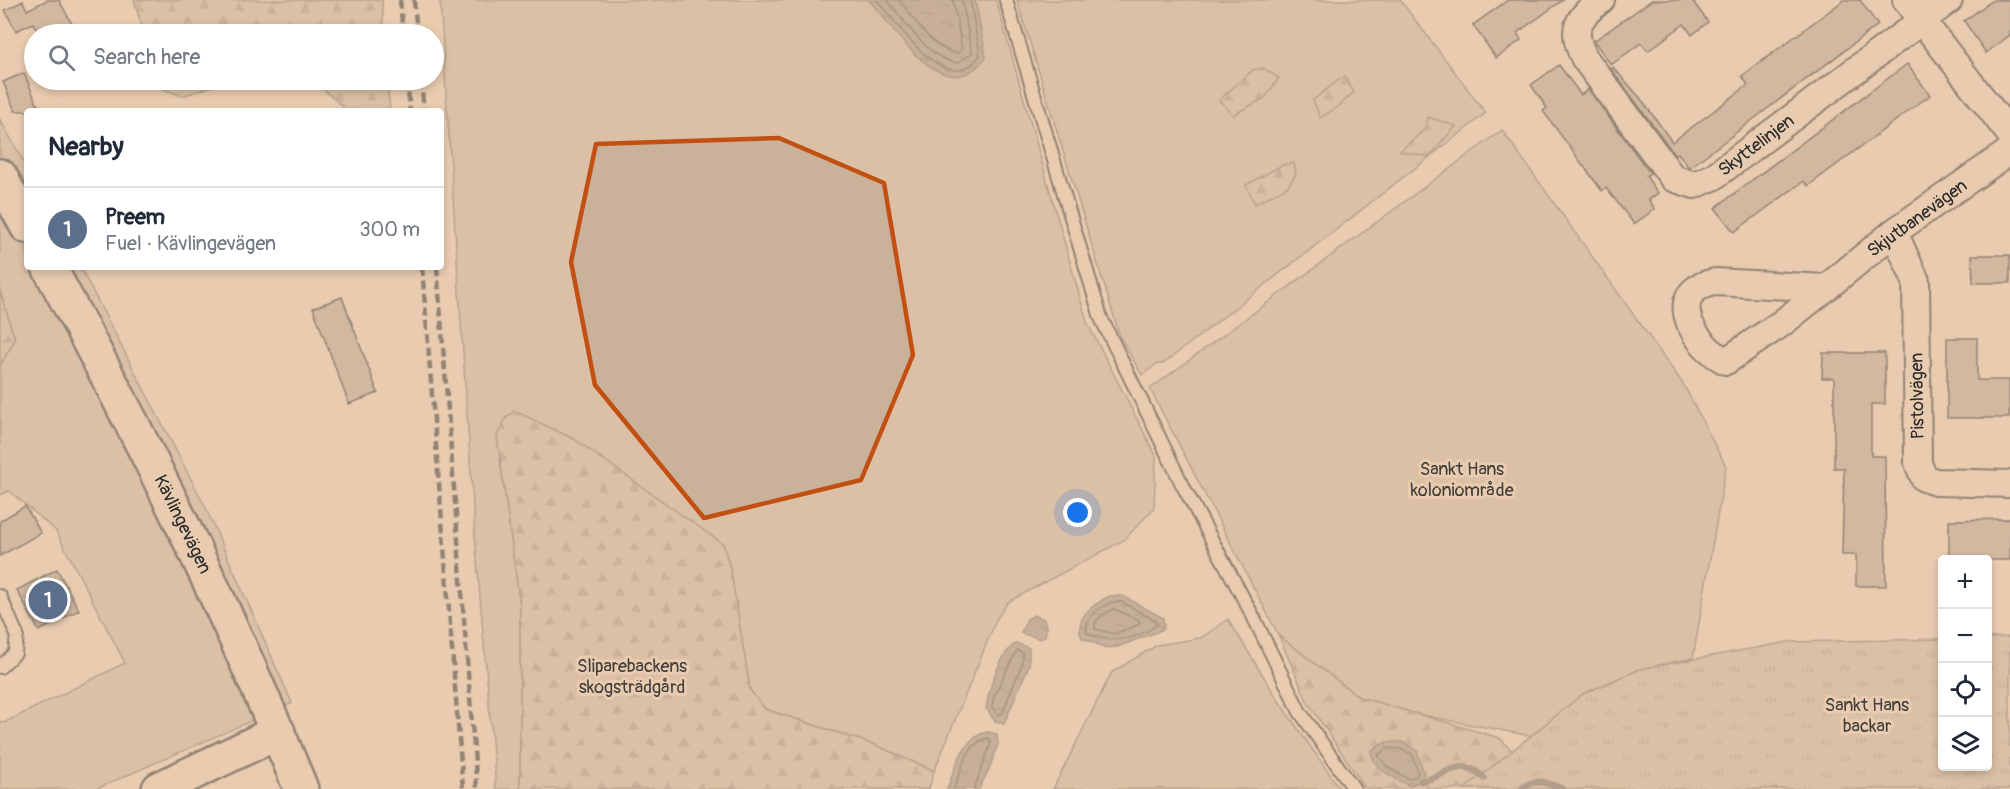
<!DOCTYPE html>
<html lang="en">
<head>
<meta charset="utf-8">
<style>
	:root { --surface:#fff; --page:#f6f6f7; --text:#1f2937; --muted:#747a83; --line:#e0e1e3; --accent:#111827 }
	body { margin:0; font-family:Pangolin,sans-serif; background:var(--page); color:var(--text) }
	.controls { position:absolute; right:18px; bottom:18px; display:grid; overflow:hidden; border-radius:6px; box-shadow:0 3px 9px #0003 }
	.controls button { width:54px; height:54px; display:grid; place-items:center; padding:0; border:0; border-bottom:2px solid var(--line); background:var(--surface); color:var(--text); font:30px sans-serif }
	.you { position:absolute; left:1078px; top:513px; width:21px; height:21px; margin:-15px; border:4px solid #fff; border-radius:50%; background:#1a73e8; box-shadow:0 0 0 9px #1a73e833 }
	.badge { display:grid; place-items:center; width:39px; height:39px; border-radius:50%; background:var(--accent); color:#fff; font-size:20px; font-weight:700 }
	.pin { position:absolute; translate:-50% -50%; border:3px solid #fff; box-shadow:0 2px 6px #0006 }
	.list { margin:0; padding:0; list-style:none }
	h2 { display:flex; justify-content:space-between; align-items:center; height:78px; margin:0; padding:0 24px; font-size:26px }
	h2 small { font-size:20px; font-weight:400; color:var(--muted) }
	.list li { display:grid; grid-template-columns:39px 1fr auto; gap:18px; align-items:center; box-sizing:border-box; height:84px; padding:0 24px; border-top:2px solid var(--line) }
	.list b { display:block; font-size:22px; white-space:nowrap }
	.list p { margin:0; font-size:20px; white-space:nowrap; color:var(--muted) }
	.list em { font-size:20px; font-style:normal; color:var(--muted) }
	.icon { flex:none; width:33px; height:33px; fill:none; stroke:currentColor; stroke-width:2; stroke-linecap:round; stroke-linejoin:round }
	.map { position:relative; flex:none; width:2010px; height:789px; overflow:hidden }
	.search { position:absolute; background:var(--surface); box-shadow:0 3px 9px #0003; left:24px; top:24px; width:420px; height:66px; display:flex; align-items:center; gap:15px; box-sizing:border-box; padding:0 21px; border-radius:33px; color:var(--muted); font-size:22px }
	.panel { position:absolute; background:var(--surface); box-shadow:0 3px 9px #0003; left:24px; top:108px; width:420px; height:162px; border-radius:6px }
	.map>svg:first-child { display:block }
	.green { fill:#cab19a; stroke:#7a6e62; stroke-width:1.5 }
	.forest { fill:url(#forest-firs); stroke:#7a6e62; stroke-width:1.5 }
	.park { fill:url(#park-tufts); stroke:#7a6e62; stroke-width:1.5 }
	.water { fill:url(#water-ripples); stroke:#70665b; stroke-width:1.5 }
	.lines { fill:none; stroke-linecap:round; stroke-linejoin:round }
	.shore { stroke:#59524b; stroke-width:1.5 }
	.stream { stroke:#70665b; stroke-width:7 }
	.building { fill:#b4a08b; stroke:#2b2b2b; stroke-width:1.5 }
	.lane-casing { stroke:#2b2b2b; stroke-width:16 }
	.street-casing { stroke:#2b2b2b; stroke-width:30 }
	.secondary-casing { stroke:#2b2b2b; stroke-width:38 }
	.lane { stroke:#e9ccb0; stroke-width:12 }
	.street { stroke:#e9ccb0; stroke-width:26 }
	.secondary { stroke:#e9ccb0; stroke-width:33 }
	.rail { stroke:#2b2b2b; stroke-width:4.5; stroke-dasharray:9 4.5; stroke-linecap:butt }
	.marked { fill:none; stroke:#c25012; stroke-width:4.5; stroke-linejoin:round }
	.labels { text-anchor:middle; stroke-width:6; stroke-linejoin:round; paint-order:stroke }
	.street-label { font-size:18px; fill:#2b2b2b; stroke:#e9ccb0 }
	.park-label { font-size:18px; fill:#433f3c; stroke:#e9ccb0 }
</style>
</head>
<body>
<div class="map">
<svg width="2010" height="789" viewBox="0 0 2010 789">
	<defs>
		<pattern id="forest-firs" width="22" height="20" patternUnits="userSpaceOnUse" patternTransform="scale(1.5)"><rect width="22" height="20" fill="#cab19a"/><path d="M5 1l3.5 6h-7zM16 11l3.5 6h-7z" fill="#a4907e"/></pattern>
		<pattern id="park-tufts" width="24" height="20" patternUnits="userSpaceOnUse" patternTransform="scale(1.5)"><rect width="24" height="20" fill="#cab19a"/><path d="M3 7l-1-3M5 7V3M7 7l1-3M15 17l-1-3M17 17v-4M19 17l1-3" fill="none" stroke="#a4907e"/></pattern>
		<pattern id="water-ripples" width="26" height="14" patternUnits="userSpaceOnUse" patternTransform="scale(1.5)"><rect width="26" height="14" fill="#9e8d7b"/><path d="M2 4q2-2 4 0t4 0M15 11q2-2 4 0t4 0" fill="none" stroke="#817365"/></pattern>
	</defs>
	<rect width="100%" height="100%" fill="#e9ccb0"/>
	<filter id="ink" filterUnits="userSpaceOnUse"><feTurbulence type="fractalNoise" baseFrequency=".0167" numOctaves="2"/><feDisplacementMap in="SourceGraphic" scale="12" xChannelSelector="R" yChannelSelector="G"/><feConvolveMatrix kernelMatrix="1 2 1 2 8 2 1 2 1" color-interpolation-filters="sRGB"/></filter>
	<g filter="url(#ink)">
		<g class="green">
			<polygon points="440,0 869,0 917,56 986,57 975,0 996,0 1087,322 1156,456 1154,508 1124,540 1008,602 997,618 934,771 875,745 765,709 750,690 731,572 723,544 497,436 520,605 520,789 496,789 475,536"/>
			<polygon points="1017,0 1400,0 1486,113 1163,364 1157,364 1142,375 1120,337"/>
			<polygon points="0,119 27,168 27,267 80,267 205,506 292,703 96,789 0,789 0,721 4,723 125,663 56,531 9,491 0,495 0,365 15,340 0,291"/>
			<polygon points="1502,130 1683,384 1726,466 1693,658 1640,669 1583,694 1531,736 1411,713 1359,697 1279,636 1150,389"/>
			<polygon points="1228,619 1278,700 1340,789 1053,789 1112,672 1157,645 1201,638"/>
		</g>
		<g class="forest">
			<polygon points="134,0 382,0 384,34 144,34"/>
			<polygon points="1263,68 1279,78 1265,98 1233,115 1219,100 1253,70"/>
			<polygon points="1344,76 1354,92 1338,107 1320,118 1313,100"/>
			<polygon points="148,80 232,80 182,96 148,83"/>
			<polygon points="313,80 387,80 390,111 344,111 343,107"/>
			<polygon points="1428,117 1456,126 1429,157 1400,151 1425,129"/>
			<polygon points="1294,163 1296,174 1287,187 1255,204 1246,185 1282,165"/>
			<polygon points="0,291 15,340 0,365"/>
			<polygon points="515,411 574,439 723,544 731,572 750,690 765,709 875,745 934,771 929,789 520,789 520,605 497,436 506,418"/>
			<polygon points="1279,636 1359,697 1500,738 1529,769 1526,789 1366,789 1308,703"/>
		</g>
		<polygon class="park" points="2010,637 2010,789 1464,789 1583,694 1640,669 1788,642 1942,639 1942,766 1988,766 1988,638"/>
		<g class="water">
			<path d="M869,0H975L986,57C945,112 896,31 869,0Z"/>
			<path d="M1110,596H1123L1163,618L1164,629L1118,647L1106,648L1082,638C1073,617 1094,604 1110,596Z"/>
			<polygon points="1034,615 1044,619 1047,627 1045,636 1040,639 1021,633 1027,619"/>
			<path d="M1016,643L1029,648V665L1004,724L995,721L986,708C989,688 999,655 1016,643Z"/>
			<path d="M988,732L997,734L998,744L990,767L979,789H947C955,768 963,736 988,732Z"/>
			<path d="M1386,742H1402L1417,750L1424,774L1421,781L1410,786C1395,778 1373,770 1371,751Z"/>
		</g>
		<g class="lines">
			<g class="shore">
				<path d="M877,0C897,23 949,103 980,55L970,0"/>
				<path d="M887,0C906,22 928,60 958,63L972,53L962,0"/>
				<path d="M899,0C913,16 933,52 957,53L962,49L953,0"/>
				<path d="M1112,602H1122L1156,621L1157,625C1134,641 1112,644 1087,633C1084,617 1098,608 1112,602Z"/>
				<polygon points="1114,609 1139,620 1140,624 1115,634 1095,629 1095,623 1102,615"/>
				<polygon points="1017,650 1023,653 1022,664 1002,714 998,715 992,707 994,696"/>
				<polygon points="1388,748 1401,749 1412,754 1418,772 1416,776 1409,779 1387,767 1378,755"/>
				<path d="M954,789C960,772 968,740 989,738L991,743L974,789"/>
			</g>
			<g class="stream">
				<path d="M1421,781C1447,777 1459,754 1484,778"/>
				<path d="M1522,789C1533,777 1549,783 1562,789"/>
			</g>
		</g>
		<g class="building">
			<polygon points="47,0 59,0 72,24 51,34 39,34 33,23 16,31 5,10 23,1 27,10"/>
			<polygon points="1508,0 1563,0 1517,33 1521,40 1496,58 1473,25"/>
			<polygon points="1652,0 1692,0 1708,22 1692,35 1684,24 1648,51 1641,43 1611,65 1594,41"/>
			<polygon points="1844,0 1860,0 1878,25 1689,168 1678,153 1675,155 1611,69 1613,67 1642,100 1672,142 1748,85 1742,76"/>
			<polygon points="1993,0 2010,0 2010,35 1986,53 1964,21"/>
			<polygon points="1907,64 1930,95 1808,186 1804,181 1734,232 1715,208"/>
			<polygon points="1559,65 1581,95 1588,89 1650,173 1646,176 1658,193 1649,200 1655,209 1634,224 1606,188 1602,191 1543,111 1547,108 1531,85"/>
			<polygon points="24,73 40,111 15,111 3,82"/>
			<polygon points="1972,255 2010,255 2010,283 1973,283"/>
			<polygon points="342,297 378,393 349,404 313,308"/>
			<polygon points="1947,338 1977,338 1977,380 2009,380 2009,418 1947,418"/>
			<polygon points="1823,353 1885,353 1885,404 1871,404 1871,456 1885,456 1886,586 1856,586 1856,555 1842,555 1844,468 1834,468 1834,378 1822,378"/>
			<polygon points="25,506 41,533 0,556 0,521"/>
			<polygon points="2010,519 2010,560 1949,560 1949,520"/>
			<polygon points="57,569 79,610 39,631 17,590"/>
		</g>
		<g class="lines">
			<g class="lane-casing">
				<g id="lane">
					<polyline points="1006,0 1101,318 1183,486 1254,618 1300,712 1354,789"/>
					<polyline points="0,596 17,635 15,653 0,667"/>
				</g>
			</g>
			<g class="street-casing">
				<g id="street">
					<path d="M1601,0C1576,19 1570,31 1585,59L1673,178L1694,185L1713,177L1949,0"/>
					<polyline points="1906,0 2010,134"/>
					<polyline points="1894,232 1916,281 1918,463 1924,478 1936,482 2010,484"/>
					<path d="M1715,282L1826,288L1782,323L1726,361C1695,347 1661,291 1715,282Z"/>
					<polyline points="1826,288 1894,232 2010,151"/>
				</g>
			</g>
			<g class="secondary-casing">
				<g id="secondary">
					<polyline points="0,176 27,226"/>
					<path d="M49,267C142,437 228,610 301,789"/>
					<polyline points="159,789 278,732"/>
				</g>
			</g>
			<use href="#lane" class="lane"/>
			<use href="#street" class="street"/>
			<use href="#secondary" class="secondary"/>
			<g class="rail">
				<polyline points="400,0 403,34"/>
				<polyline points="414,0 417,34"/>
				<polyline points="407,80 410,111"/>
				<polyline points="421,80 424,111"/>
				<polyline points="422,267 463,789"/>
				<polyline points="437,267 477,789"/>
			</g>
		</g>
	</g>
	<path d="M0 0H2010V789H0ZM779,138L884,183L913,355L861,480L704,518L595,385L571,262L596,144Z" fill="#e9ccb0" fill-opacity=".55" fill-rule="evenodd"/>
	<path class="marked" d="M779,138L884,183L913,355L861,480L704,518L595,385L571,262L596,144Z"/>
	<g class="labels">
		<g class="street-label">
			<text transform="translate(1756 145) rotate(-37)" y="6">Skyttelinjen</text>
			<text transform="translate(1917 218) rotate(-36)" y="6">Skjutbanevägen</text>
			<text transform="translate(1917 396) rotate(-91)" y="6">Pistolvägen</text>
			<text transform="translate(183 524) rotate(64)" y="6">Kävlingevägen</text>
		</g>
		<g class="park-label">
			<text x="1462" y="475">Sankt Hans<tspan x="1462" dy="21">koloniområde</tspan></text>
			<text x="632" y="672">Sliparebackens<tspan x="632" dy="21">skogsträdgård</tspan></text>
			<text x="1867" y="711">Sankt Hans<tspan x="1867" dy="21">backar</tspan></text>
		</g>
	</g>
</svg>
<div class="controls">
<button>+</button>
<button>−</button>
<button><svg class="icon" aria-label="locate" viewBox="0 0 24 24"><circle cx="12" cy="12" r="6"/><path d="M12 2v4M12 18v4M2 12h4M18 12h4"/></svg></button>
<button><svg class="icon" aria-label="layers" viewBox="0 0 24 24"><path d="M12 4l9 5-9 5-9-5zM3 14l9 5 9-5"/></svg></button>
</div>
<div class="you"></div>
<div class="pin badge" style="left:48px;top:600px;background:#5c6f8a">1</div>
<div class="search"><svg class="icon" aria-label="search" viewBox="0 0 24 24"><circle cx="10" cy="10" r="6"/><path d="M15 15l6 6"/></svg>Search here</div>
<section class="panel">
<h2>Nearby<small></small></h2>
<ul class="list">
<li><span class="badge" style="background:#5c6f8a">1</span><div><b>Preem</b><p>Fuel · Kävlingevägen</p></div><em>300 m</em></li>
</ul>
</section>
</div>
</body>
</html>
